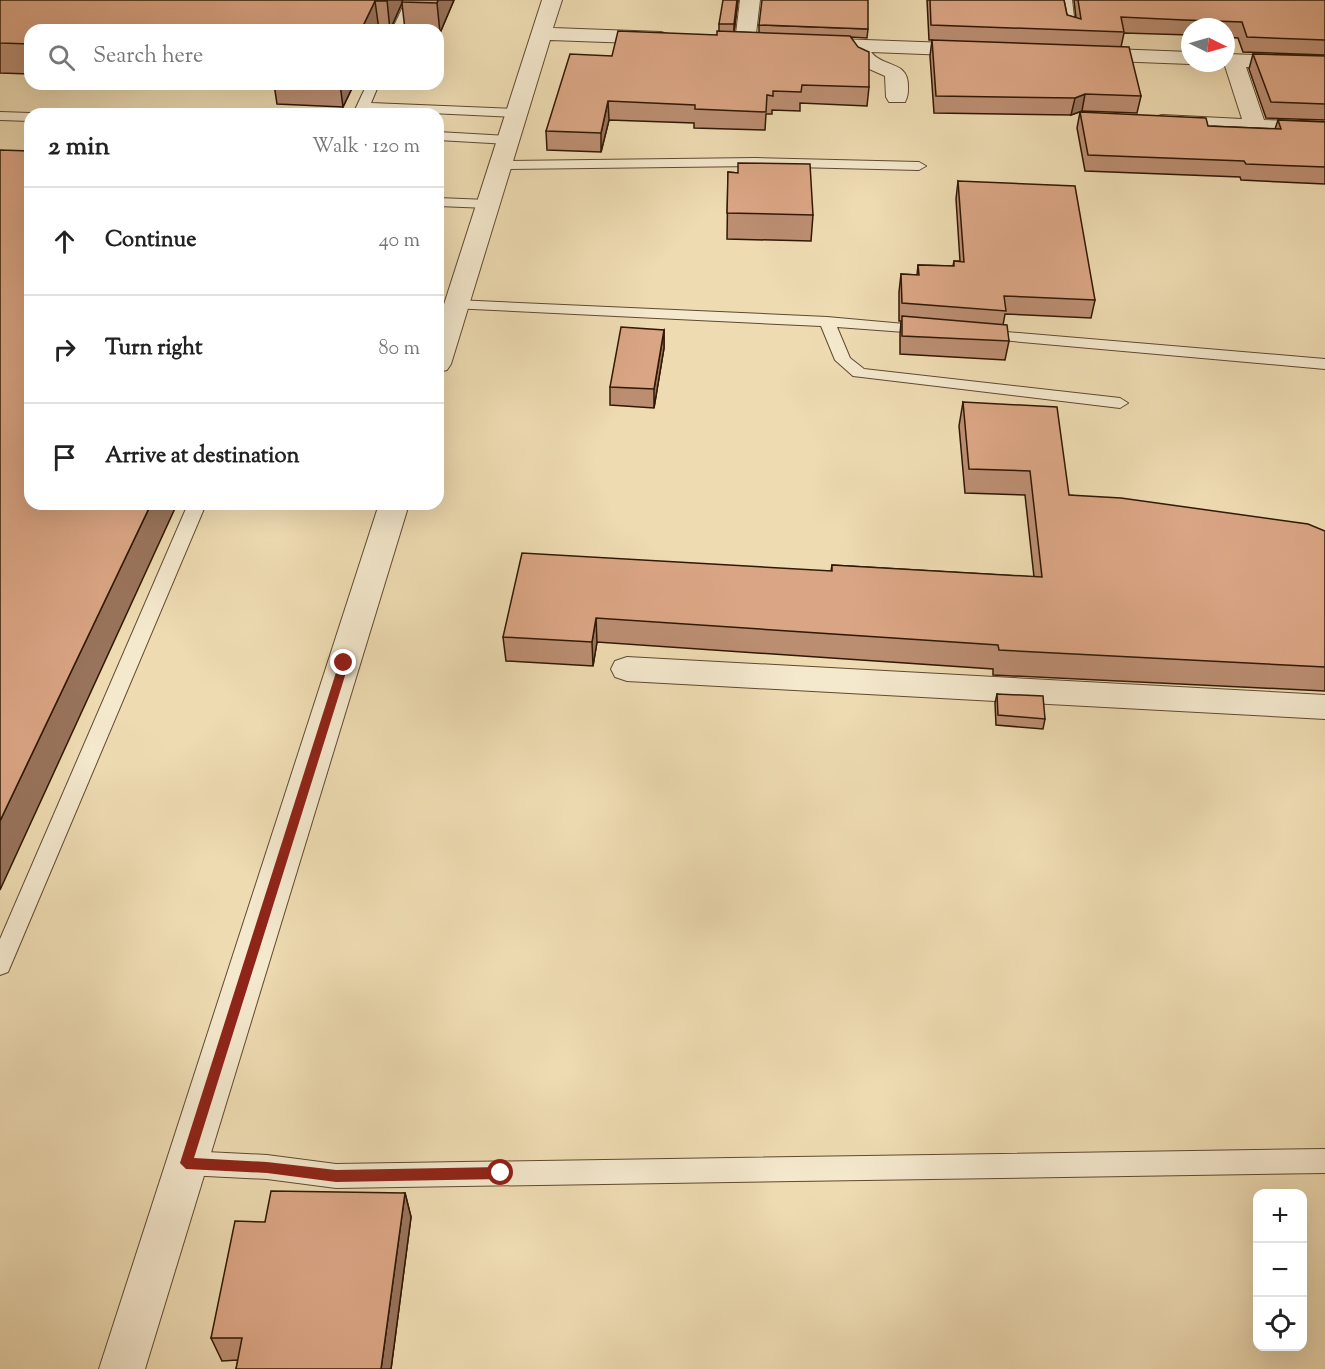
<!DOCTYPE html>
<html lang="en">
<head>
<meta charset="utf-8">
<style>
	:root { --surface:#fff; --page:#f6f6f6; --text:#222; --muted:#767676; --line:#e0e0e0 }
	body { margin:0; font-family:"Sorts Mill Goudy",serif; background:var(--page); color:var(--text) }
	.controls { position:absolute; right:18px; bottom:18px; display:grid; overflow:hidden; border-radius:12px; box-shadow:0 6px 24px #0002 }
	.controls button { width:54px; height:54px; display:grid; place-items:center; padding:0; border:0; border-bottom:2px solid var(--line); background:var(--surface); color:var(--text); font:30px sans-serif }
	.compass { position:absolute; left:1181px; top:18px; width:54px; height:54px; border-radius:50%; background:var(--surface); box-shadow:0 6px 24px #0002; rotate:95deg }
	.stop { position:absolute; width:18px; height:18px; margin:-14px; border:4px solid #8f2418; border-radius:50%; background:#fff }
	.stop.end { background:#8f2418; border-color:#fff; box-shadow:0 2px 6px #0008 }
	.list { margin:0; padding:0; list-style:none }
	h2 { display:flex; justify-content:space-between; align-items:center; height:78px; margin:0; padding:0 24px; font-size:26px }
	h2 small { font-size:20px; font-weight:400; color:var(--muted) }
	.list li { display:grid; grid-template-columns:39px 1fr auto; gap:18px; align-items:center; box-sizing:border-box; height:108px; padding:0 24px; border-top:2px solid var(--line) }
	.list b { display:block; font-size:22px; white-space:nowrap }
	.list em { font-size:20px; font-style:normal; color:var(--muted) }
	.icon { flex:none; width:33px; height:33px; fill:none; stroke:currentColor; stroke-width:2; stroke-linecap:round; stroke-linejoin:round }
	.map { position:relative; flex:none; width:1325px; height:1369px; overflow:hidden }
	.search { position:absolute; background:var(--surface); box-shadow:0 6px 24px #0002; left:24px; top:24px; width:420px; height:66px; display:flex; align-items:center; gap:15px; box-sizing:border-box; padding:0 21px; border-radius:18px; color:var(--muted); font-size:22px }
	.panel { position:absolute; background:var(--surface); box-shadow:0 6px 24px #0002; left:24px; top:108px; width:420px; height:402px; border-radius:18px }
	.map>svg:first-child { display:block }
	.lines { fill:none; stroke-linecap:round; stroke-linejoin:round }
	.service-casing { stroke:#604930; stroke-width:2 }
	.minor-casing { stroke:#604930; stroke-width:2 }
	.service { fill:#f4e8cd; fill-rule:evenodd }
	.minor { fill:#f4e8cd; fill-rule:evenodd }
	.wall { fill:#bb8e72; stroke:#311804; stroke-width:1.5 }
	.shaded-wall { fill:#99745c; stroke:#311804; stroke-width:1.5 }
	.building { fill:#daa584; stroke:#311804; stroke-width:1.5 }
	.route { fill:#8f2418 }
</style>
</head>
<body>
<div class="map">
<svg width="1325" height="1369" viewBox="0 0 1325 1369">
	<rect width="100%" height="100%" fill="#eedbb2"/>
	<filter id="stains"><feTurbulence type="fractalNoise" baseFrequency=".00333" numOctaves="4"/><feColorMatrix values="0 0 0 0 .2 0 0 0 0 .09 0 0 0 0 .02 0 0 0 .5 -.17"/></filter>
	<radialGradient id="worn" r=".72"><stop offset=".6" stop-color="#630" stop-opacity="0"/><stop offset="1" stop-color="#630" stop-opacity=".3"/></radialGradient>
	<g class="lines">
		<g class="service-casing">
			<g id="service">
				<polygon points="406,0 418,0 404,30 392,30"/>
				<polygon points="1060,0 1072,0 1076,33 1066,30"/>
				<polygon points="367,84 379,84 371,103 517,109 523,113 517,117 367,110 365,114 353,114"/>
				<polygon points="0,112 30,113 34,114 30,114 30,121 0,120"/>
				<polygon points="438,132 508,136 515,140 508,144 438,140"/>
				<polygon points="756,158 919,162 926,166 919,170 756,166 500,169 493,165 500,161"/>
				<polygon points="438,198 488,200 495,204 488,208 438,206"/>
				<polygon points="456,300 827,317 927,326 935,331 932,334 837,327 850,358 864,369 1120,398 1128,403 1120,408 853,376 835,360 821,326 451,308 448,305 451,302"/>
				<polygon points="983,330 1325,359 1325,369 978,338 975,335"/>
				<polygon points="188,504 206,504 11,965 8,972 0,975 0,939"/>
				<polygon points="1325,1149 1325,1173 336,1188 267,1179 186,1175 177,1171 173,1163 177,1155 186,1151 267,1155 336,1164"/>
			</g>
		</g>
		<g class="minor-casing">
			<g id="minor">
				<polygon points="542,0 562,0 553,28 661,32 668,34 671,38 668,42 661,44 550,40 451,364 447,370 438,372 438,323"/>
				<polygon points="740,0 760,0 755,42 752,46 738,46 735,42"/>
				<path d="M811,38L975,44L982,46L985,50L982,54L975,56L871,52C883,68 909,60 908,87C908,93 908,96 905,102H889L886,97L885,76L858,64L850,52L804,48L801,44L804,40Z"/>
				<polygon points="1087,48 1190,52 1190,63 1195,63 1190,64 1087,60 1080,58 1077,54 1080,50"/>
				<polygon points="1226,54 1325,57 1325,69 1246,67 1264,120 1325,122 1325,136 1154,127 1151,122 1154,117 1162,115 1242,119 1225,66 1218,63 1226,63"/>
				<polygon points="379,504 409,504 145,1369 99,1369"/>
				<polygon points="627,657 1325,695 1325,719 627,681 615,677 611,669 615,661"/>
			</g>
		</g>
		<use href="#service" class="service"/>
		<use href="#minor" class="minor"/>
	</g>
	<g class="wall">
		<polygon points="0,0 454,0 440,33 438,33 438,30 405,30 402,3 390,30 30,30 30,74 0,73"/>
		<polygon points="738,0 734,32 759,33 759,25 868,29 867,38 851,37 869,87 867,106 800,103 800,111 772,110 772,114 766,114 765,130 694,128 694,123 609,120 601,152 547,150 546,131 612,56 717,35 719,31 719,24"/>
		<polygon points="927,0 1064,0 1067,15 1076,18 1074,0 1325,0 1325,55 1243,52 1238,38 1226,37 1226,27 1190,27 1190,35 1124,33 1121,47 1141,96 1137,113 1082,111 1071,115 934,113 930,56 932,40 929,40"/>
		<polygon points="1253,54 1325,56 1325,120 1266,118 1249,69"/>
		<polygon points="265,84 354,84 343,107 277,104 274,84"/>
		<polygon points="1080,112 1208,126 1275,129 1278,120 1325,122 1325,184 1241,180 1240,177 1085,171 1077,128"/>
		<polygon points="728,172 738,173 813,215 811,241 727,239"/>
		<polygon points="958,181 1095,300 1091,318 1005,314 1003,325 1009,341 1005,360 900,354 900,335 901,321 899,321 899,292 901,274 917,275 918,265 953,266 954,261 960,261 956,199"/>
		<polygon points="664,330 664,348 654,408 610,405 610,387"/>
		<polygon points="963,402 1069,495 1325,531 1325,691 993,675 993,669 597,642 593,666 506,661 503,637 831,571 832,565 1034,577 1025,495 965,493 959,426"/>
		<polygon points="997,694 1045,719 1043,729 996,725 995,703"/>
		<polygon points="405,1193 411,1217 391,1369 236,1369 238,1360 222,1361 211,1338 265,1222"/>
	</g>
	<g class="shaded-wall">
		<polygon points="387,0 404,0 402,2 402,3 390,30"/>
		<polygon points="438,0 454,0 440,33 437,3"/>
		<polygon points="737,0 738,0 734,33 734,24"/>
		<polygon points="375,1 379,30 361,30"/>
		<polygon points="340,84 354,84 343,107"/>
		<polygon points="1085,94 1082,111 1071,115 1075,98"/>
		<polygon points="608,101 609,120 601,152 601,133"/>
		<polygon points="664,330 664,348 654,408 654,389"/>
		<polygon points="151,504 177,504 0,890 0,821"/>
		<polygon points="596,618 597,642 593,666 592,642"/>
		<polygon points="405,1193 411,1217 391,1369 381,1369"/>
	</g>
	<g class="building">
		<polygon points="0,0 387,0 386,1 375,1 361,30 30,30 30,44 0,43"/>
		<polygon points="403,0 438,0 437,3 402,2"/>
		<polygon points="723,0 737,0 734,24 719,24"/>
		<polygon points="762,0 868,0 868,29 759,25"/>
		<polygon points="930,0 1064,0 1067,15 1081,19 1078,0 1325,0 1325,40 1247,37 1242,22 1184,20 1121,17 1124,32 931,25"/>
		<polygon points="618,31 717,35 717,31 850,36 858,47 869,52 869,87 802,85 801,92 773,91 773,96 767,95 766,112 695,109 695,105 608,101 601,133 546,131 570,54 612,56"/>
		<polygon points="932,40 1129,47 1141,96 1085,94 1075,98 936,96"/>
		<polygon points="1253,54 1325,56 1325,104 1271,102"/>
		<polygon points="1080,112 1206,118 1208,126 1281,129 1278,120 1325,122 1325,167 1246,164 1244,161 1088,155"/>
		<polygon points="0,150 30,151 30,504 151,504 0,821"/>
		<polygon points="738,163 810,164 813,215 727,213 728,172 738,173"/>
		<polygon points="958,181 1075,186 1095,300 1004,296 1006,311 902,303 901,274 919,275 918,265 954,266 954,261 964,262"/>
		<polygon points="902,316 1007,325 1009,341 902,336"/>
		<polygon points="621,327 664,330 654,389 610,387"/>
		<polygon points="963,402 1057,407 1069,495 1121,498 1308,524 1325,531 1325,667 999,650 998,645 596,618 592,642 503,637 522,553 832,571 832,565 1042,577 1030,471 969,469"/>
		<polygon points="997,694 1043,696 1045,719 998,715"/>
		<polygon points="271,1191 405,1193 381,1369 236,1369 242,1338 211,1338 235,1221 265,1222"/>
	</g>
	<polygon class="route" points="344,660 349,663 194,1158 267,1162 336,1170 501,1167 507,1173 501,1179 336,1182 267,1173 186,1169 180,1163 339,663"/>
	<rect width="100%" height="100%" filter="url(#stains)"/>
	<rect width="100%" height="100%" fill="url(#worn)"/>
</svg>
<div class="controls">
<button>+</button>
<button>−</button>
<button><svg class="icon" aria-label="locate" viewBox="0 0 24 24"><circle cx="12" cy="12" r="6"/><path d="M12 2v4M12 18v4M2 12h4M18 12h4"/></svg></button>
</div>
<svg class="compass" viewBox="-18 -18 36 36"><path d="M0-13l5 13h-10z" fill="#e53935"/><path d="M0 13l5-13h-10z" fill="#767676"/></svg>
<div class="stop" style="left:501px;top:1173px"></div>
<div class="stop end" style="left:344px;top:663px"></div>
<div class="search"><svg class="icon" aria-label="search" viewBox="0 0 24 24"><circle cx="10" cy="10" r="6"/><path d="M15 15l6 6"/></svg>Search here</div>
<section class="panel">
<h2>2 min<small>Walk · 120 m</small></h2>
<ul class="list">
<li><svg class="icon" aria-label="ahead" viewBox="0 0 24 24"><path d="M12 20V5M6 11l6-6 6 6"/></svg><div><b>Continue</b></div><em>40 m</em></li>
<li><svg class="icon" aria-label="right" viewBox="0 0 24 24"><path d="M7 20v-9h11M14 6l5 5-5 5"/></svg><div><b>Turn right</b></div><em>80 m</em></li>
<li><svg class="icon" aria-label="arrive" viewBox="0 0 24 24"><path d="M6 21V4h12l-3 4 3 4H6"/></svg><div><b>Arrive at destination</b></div></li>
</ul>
</section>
</div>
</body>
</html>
